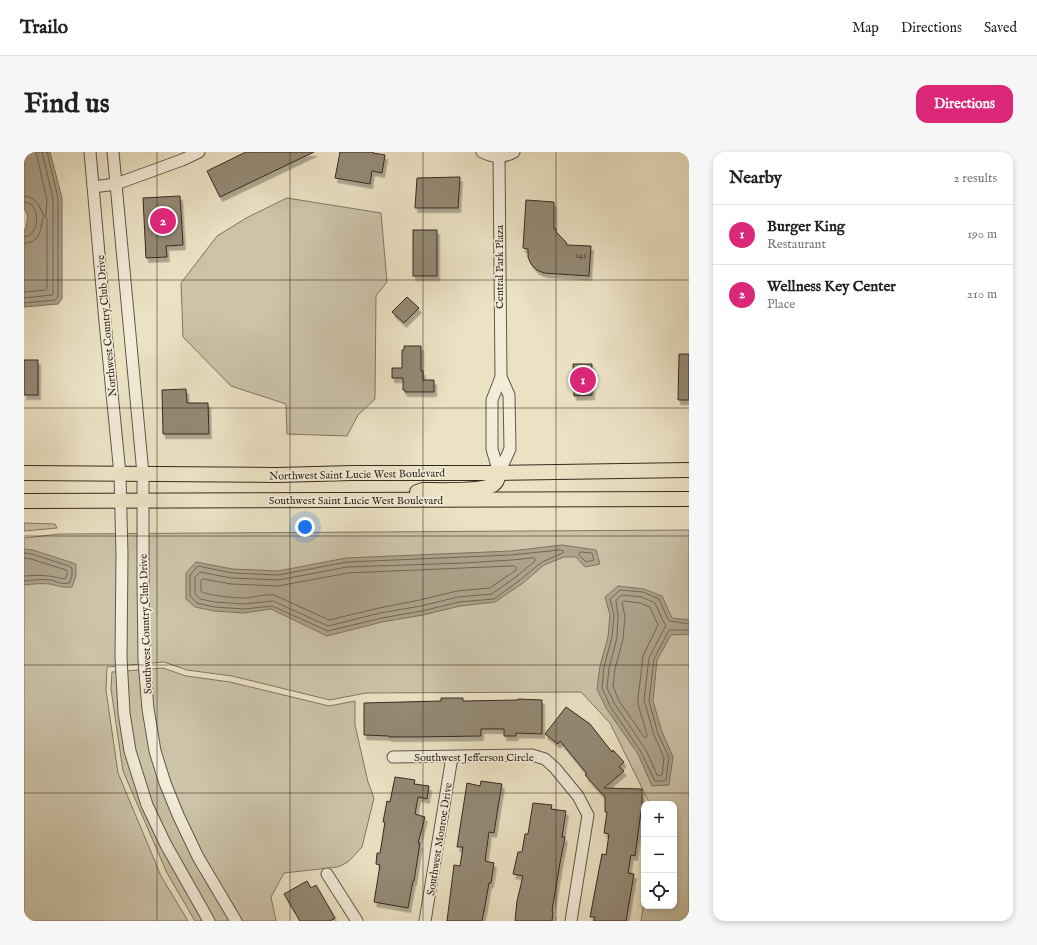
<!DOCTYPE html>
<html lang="en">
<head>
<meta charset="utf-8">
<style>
	:root { --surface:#fff; --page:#f6f6f6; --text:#222; --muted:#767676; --line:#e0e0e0; --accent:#db2777 }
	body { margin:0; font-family:"IM FELL English",serif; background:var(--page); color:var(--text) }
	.controls { position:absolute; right:12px; bottom:12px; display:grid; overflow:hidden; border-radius:8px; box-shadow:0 2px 6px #0003 }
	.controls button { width:36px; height:36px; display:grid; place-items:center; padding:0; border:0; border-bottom:1px solid var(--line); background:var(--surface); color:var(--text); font:20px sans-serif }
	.you { position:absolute; left:281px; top:375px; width:14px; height:14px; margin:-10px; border:3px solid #fff; border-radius:50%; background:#1a73e8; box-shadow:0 0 0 6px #1a73e833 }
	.badge { display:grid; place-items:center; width:26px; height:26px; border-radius:50%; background:var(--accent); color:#fff; font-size:13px; font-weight:700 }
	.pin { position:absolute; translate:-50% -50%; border:2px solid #fff; box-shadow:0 1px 4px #0006 }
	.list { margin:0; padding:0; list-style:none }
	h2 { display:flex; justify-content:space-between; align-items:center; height:52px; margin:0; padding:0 16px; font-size:17px }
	h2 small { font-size:13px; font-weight:400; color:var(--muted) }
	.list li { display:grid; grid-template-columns:26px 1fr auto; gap:12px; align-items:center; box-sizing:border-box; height:60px; padding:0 16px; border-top:1px solid var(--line) }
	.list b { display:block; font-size:15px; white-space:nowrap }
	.list p { margin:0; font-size:13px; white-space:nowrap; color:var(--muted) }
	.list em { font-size:13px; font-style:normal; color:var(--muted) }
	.icon { flex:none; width:22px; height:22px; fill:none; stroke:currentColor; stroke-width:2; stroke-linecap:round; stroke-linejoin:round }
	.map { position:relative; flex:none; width:665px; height:769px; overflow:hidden; border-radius:12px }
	header { display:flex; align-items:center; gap:24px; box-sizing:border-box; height:56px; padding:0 20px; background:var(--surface); border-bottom:1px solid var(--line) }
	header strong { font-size:19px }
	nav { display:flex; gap:22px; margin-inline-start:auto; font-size:14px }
	.intro { display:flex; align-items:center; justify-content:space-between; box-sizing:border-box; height:96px; padding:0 24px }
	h1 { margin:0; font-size:28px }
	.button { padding:10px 18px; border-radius:12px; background:var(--accent); color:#fff; font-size:14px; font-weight:700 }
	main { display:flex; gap:24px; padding:0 24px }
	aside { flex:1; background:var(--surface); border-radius:12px; box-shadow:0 2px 6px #0003 }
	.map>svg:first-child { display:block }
	.green { fill:#ccc3a8; stroke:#817663 }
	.water { fill:#ada38c; stroke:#7d7260 }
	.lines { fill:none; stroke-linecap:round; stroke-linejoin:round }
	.shore { stroke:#726655; stroke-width:1 }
	.building { fill:#948974; stroke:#36291e; filter:url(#shadow) }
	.minor-casing { stroke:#635748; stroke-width:13 }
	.major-casing { stroke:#36291e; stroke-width:16 }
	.minor { stroke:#f2ecd9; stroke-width:11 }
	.major { stroke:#ebe2c4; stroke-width:14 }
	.grid { fill:none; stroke:#36291e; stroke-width:1; stroke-opacity:0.55 }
	.labels { text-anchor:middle; stroke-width:3.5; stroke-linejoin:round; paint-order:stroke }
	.number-label { font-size:9px; fill:#4e4134 }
	.street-label { font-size:11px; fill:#36291e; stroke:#f2ecd9 }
</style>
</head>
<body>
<header>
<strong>Trailo</strong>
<nav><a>Map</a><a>Directions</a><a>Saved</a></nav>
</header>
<div class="intro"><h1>Find us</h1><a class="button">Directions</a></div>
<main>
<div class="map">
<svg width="665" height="769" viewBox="0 0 665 769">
	<defs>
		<filter id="shadow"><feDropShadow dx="2.5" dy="4.5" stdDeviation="0" flood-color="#0004"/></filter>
	</defs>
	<rect width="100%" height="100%" fill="#ebe2c4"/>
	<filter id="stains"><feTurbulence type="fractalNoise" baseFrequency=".005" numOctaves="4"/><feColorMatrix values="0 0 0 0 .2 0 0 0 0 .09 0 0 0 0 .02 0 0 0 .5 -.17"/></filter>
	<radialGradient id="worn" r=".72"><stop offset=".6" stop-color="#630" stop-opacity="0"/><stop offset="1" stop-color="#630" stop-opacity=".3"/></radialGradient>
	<g class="green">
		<polygon points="263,46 357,61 363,130 352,144 351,247 334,263 323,284 263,282 262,252 207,234 159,185 157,131 193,84 224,65"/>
		<polygon points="0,371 31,372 33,376 0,379"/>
		<polygon points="665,378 665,769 617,769 620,750 620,754 650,754 650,652 626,652 586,571 557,540 342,541 306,548 208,524 163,518 140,510 83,515 82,538 94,621 137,724 164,769 0,769 0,386 36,382"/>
		<polygon points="139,516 162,524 206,530 305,554 331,549 331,573 344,630 350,646 338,695 324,710 314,715 260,721 247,745 252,769 171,769 143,721 99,619 87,537 88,520"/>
	</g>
	<g class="water">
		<polygon points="0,0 26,0 38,46 38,147 34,152 0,155 0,78 2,76 4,64 0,56"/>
		<polygon points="538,393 572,398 576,412 561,415 552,405 540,405 520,413 499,431 471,450 436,454 399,463 358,470 303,484 247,457 220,461 190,459 171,455 162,447 162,421 172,410 208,417 254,419 322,406 487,399"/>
		<path d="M0,397L9,398L46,410L52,412V424L48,435C37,436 36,434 26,432C17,431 8,432 0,433Z"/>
		<polygon points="594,434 620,437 638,444 648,466 665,468 665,482 647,483 633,508 629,549 638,580 649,605 645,633 628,634 614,602 582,556 573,537 576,514 584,485 586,463 581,445"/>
	</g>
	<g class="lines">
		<g class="shore">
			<path d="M0,44C11,45 16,53 19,63L21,64L22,63L23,48L12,0"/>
			<path d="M0,50C18,51 16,84 0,85"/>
			<path d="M0,91C16,91 16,79 19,66L20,65H22L23,67V137L22,138L0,140"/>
			<polyline points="0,146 28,143 29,142 29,47 18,0"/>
			<polyline points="0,151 31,148 34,145 34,46 23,0"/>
			<polygon points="537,398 539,399 539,401 518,410 496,428 470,447 435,450 398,459 358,466 304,479 248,454 220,457 190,455 173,451 166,444 166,423 174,414 208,421 254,423 323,410 487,403"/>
			<polygon points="557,400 568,401 570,408 562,410 555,403 555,401"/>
			<path d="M0,401L8,402L45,414L48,416V424L45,431C38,433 33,429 26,428C17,427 9,428 0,429"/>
			<path d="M0,406L7,407L42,418C44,420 43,423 42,426L40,427C25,423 15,423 0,424"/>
			<polygon points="509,406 511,407 511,409 493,424 468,442 434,445 397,454 356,461 304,474 249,449 219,452 191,450 176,447 171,442 171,425 176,420 207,426 254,428 323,415 440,411 488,408"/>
			<path d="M490,414L492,415V418L466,436L433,439L396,448L355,456L305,468L250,443C241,442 231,445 221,446C213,446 183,444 177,439V428L179,427L207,432L254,434L324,421Z"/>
			<polygon points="598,443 618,445 631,451 639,469 642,473 625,506 620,548 630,583 640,606 638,623 636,624 633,623 622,598 590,551 583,536 585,516 593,486 594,463 592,449"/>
			<polygon points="600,449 616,451 626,455 634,473 619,504 614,547 614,552 623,583 622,586 620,585 595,549 589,534 591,517 599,487 601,464 598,451"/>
			<polyline points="665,472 646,469 644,467 635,447 619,440 596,438 586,447 590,463 588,485 580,515 578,536 586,554 617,600 631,629 640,629 642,628 645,605 634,582 625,549 630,507 644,480 647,478 665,478"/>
		</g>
	</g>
	<g class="building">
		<polygon points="222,0 290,0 196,45 183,19"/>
		<polygon points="316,0 349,0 349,1 361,3 358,21 348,19 346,32 311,26"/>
		<polygon points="436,25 434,56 391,56 393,26"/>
		<polygon points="156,44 159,93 142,94 143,105 122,106 119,46"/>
		<polygon points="502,48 530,50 530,77 532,77 532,80 542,90 543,93 567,94 565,124 520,121 513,118 507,112 504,105 504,97 499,96"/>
		<rect x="389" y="78" width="24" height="46"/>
		<polygon points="383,145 395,156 380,171 368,160"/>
		<polygon points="380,194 397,194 397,219 399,219 399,228 410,228 410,240 381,240 381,238 379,238 379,226 368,226 368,216 378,216 378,198 380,198"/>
		<polygon points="655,202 665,202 665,248 654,248"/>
		<rect x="0" y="208" width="14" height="35"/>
		<polygon points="549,212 568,212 568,243 550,244"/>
		<polygon points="162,237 163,251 184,251 185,282 139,282 138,238"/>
		<polygon points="417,546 439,546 439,549 494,548 494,547 518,548 518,582 492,581 492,584 480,584 480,577 457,577 457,584 391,585 365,585 365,584 340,583 340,551 417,549"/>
		<polygon points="542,555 566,572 588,600 589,598 600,610 595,615 600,619 580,636 618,637 618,660 617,660 611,704 607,703 604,721 610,722 602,769 570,769 571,765 566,765 578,702 582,703 585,682 580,681 583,660 581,660 581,645 561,623 563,622 536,589 534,592 521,582"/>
		<polygon points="371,625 391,628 390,632 405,634 403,647 394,645 391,662 401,665 394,691 396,691 390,729 389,729 384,756 350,750 356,713 352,712 353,701 356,701 361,670 359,670 363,649 366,650"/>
		<polygon points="457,629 478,632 474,655 470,681 465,680 461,709 470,711 467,731 465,731 460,759 460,758 458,769 423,769 430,713 436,714 439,695 433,695 443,631 456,634"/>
		<polygon points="509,651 528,653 527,657 542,659 538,685 541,685 536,711 528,759 529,760 528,769 491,769 493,749 499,724 489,722 494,700 498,700 501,682 504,682"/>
		<polygon points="283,729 287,736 292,733 311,766 306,769 276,769 260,742"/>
	</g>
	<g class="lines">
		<g class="minor-casing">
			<g id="minor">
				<polyline points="66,0 81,170 96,322 98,403 97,505 100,561 106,599 123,653 142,693 185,769"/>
				<polyline points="89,0 119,322 119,427 120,508 124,557 131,599 141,631 154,663 174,705 212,769"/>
				<path d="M458,0C470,6 479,6 490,0"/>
				<polyline points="475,5 477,225 468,248 468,297 475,321"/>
				<polyline points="69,35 92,32 158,8 175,0"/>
				<polyline points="475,321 486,297 485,243 477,225"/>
				<polyline points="369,605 508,603 521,607 531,616 554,644 564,663 547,769"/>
				<polyline points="303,722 333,769"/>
				<polyline points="401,769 428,605"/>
			</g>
		</g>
		<g class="major-casing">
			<g id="major">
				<polyline points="0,321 253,323 329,321 475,321 665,318"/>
				<path d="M393,340L399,338C413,338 460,340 470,332C474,329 474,325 475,321"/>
				<polyline points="0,349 665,347"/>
			</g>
		</g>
		<use href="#minor" class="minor"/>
		<use href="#major" class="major"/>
	</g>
	<path class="grid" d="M133,0V769M266,0V769M399,0V769M532,0V769M0,128H665M0,256H665M0,384H665M0,513H665M0,641H665"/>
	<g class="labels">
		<g class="number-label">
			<text x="557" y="106">145</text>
		</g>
		<g class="street-label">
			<text transform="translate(475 115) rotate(-90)" y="4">Central Park Plaza</text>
			<text transform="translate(82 174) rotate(-95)" y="4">Northwest Country Club Drive</text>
			<text transform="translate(333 322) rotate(-1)" y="4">Northwest Saint Lucie West Boulevard</text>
			<text x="332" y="352">Southwest Saint Lucie West Boulevard</text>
			<text transform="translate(121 472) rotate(-92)" y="4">Southwest Country Club Drive</text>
			<text x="450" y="609">Southwest Jefferson Circle</text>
			<text transform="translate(415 687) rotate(-81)" y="4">Southwest Monroe Drive</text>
		</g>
	</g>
	<rect width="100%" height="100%" filter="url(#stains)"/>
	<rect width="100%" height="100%" fill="url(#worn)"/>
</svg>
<div class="controls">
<button>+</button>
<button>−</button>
<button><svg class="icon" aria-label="locate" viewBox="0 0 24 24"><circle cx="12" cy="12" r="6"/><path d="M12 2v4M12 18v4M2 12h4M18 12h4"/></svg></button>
</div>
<div class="you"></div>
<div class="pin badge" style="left:559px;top:228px">1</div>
<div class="pin badge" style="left:139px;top:69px">2</div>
</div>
<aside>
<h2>Nearby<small>2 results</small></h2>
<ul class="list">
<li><span class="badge">1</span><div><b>Burger King</b><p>Restaurant</p></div><em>190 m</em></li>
<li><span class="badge">2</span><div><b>Wellness Key Center</b><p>Place</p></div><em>210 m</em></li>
</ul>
</aside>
</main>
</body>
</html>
